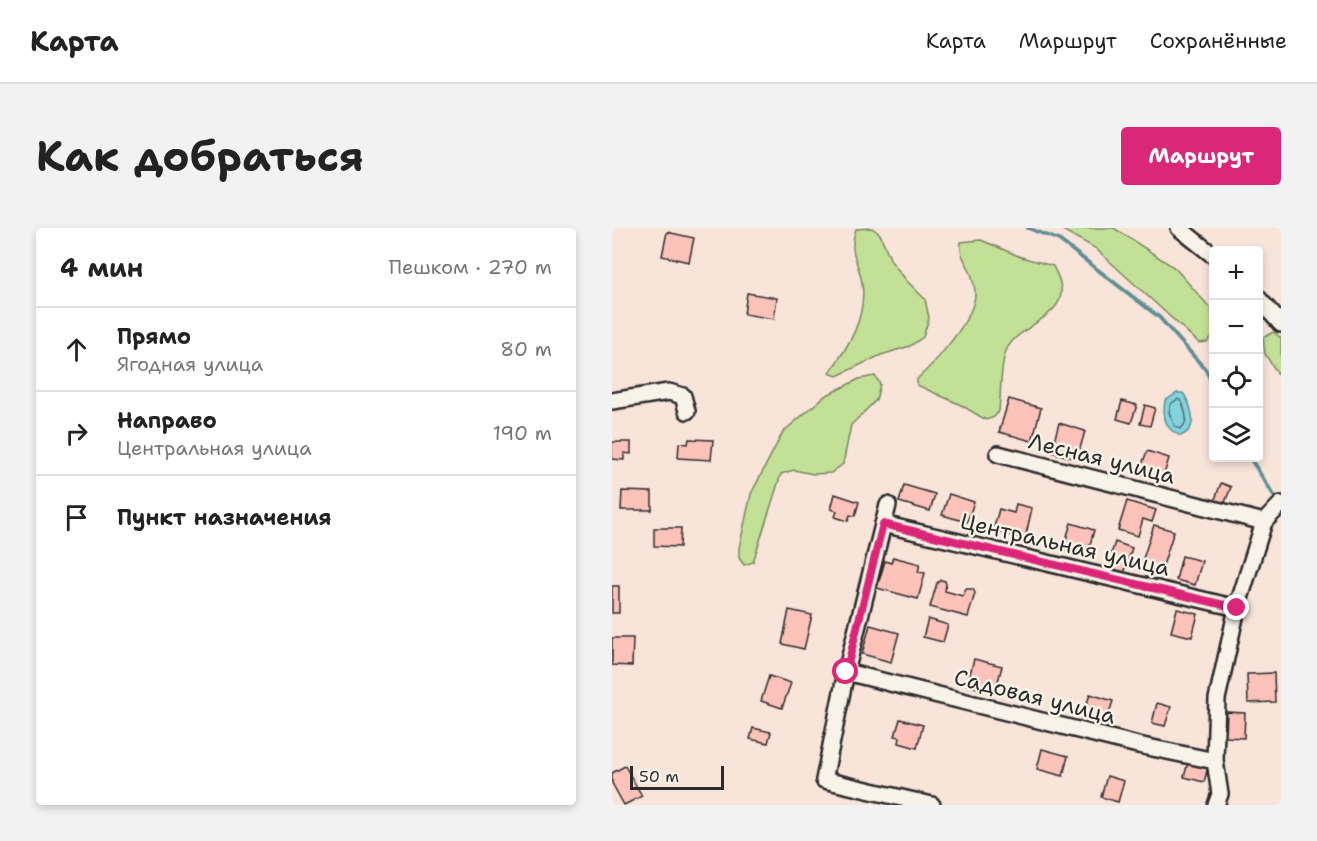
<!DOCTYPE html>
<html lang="ru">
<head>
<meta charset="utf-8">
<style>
	:root { --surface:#fff; --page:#f2f2f2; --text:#222; --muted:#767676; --line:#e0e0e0; --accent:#db2777 }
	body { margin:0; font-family:"Shantell Sans",sans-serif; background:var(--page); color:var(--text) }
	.controls { position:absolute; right:18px; top:18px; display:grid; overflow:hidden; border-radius:6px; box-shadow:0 3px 9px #0003 }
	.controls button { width:54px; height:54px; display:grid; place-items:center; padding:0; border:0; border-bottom:2px solid var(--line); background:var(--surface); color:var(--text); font:30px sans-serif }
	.scale { position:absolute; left:18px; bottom:15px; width:94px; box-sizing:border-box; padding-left:6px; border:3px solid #2b2b2b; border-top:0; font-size:16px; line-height:21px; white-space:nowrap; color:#2b2b2b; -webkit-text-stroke:4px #f7f3e8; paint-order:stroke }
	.stop { position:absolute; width:18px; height:18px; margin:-14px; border:4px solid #db2777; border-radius:50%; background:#fff }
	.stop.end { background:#db2777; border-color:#fff; box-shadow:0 2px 6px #0008 }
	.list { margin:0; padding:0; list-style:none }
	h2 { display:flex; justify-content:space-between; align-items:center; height:78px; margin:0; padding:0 24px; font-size:26px }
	h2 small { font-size:20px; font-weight:400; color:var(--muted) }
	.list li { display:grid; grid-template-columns:39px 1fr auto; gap:18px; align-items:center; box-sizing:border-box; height:84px; padding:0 24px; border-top:2px solid var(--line) }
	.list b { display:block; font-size:22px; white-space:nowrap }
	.list p { margin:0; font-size:20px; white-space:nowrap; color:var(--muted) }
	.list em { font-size:20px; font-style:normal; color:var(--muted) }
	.icon { flex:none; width:33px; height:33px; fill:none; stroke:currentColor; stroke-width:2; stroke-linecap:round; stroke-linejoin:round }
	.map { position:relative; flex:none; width:669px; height:577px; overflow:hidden; border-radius:6px }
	header { display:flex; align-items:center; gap:36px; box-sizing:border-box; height:84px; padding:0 30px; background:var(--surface); border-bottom:2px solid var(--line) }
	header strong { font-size:28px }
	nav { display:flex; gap:33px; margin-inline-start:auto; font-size:21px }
	.intro { display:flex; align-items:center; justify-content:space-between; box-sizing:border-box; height:144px; padding:0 36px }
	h1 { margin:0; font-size:42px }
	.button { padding:15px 27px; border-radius:6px; background:var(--accent); color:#fff; font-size:21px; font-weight:700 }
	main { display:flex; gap:36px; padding:0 36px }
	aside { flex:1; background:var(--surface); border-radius:6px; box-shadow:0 3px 9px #0003 }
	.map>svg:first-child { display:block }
	.green { fill:#c3e097; stroke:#778661; stroke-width:1.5 }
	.water { fill:#83d3de; stroke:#609096; stroke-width:1.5 }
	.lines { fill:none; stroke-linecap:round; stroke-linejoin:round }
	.shore { stroke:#4e6e73; stroke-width:1.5 }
	.stream { stroke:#609096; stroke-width:4 }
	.building { fill:#fdc2b9; stroke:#2b2b2b; stroke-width:1.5 }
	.minor-casing { stroke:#2b2b2b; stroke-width:20 }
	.minor { stroke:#f7f3e8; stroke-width:15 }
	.route { stroke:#db2777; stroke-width:8 }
	.labels { text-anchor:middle; stroke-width:5; stroke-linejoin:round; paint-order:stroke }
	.street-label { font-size:22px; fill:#2b2b2b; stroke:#f7f3e8 }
</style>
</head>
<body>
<header>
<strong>Карта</strong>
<nav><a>Карта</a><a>Маршрут</a><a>Сохранённые</a></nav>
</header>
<div class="intro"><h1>Как добраться</h1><a class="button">Маршрут</a></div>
<main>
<aside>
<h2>4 мин<small>Пешком · 270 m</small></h2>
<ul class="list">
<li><svg class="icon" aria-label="ahead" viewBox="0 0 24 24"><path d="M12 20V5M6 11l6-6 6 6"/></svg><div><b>Прямо</b><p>Ягодная улица</p></div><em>80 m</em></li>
<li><svg class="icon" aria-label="right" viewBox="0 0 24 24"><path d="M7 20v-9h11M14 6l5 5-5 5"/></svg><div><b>Направо</b><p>Центральная улица</p></div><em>190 m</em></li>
<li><svg class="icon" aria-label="arrive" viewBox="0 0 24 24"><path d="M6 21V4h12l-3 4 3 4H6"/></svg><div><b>Пункт назначения</b></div></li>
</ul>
</aside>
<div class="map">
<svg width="669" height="577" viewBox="0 0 669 577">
	<rect width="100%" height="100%" fill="#f9e4da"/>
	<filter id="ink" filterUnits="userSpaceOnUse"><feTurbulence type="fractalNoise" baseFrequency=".0167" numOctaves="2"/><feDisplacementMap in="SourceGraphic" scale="12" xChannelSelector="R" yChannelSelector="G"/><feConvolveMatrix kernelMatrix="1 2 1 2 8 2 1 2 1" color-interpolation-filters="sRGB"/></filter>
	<g filter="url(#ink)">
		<g class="green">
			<path d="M260,0L268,6L279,33L295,53L313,71L317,90L311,109L298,118L269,127L225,148L217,145C237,118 255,89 250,55C246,31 236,26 244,1Z"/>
			<polygon points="447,0 502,0 563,40 600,82 601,107 595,114 587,115 483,20"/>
			<path d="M369,12L409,29L441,38C443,43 447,49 448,55C458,89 405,96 394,123C388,138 389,166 387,183L382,189L374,192L349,177L305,157V151C322,136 362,91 363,67C364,62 361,54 360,49C356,34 347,30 349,14Z"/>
			<polygon points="661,104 669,110 669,151 653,126 651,110"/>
			<polygon points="263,148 268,156 264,172 239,197 231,236 219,245 201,246 182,242 169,246 141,334 132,337 127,330 127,320 139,266 171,204 213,168 247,151"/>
		</g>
		<path class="water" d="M565,165H571C577,173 585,193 577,202C575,205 572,206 569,208C553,202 550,189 553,173Z"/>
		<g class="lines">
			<path class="shore" d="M566,171L570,174C573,183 578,195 568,201L562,197L557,184L559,176Z"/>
			<g class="stream">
				<polyline points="416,0 447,12 547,89 594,142 602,158"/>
				<polyline points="638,230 663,269"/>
			</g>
		</g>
		<g class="building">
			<polygon points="55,4 82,10 77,34 50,28"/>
			<polygon points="135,65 165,70 162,91 132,86"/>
			<polygon points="397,171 429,180 420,213 387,204"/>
			<polygon points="510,173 525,177 519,195 505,191"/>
			<polygon points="533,177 543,180 538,198 528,196"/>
			<polygon points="447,195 473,203 465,231 439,224"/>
			<polygon points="77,211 101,212 99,232 66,230 67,215 76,216"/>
			<polygon points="0,214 19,214 19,226 12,225 12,232 0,231"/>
			<polygon points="535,223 557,230 550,253 527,245"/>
			<polygon points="609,255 619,259 612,277 602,274"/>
			<polygon points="292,257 323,266 318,283 287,274"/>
			<polygon points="10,263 40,264 40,282 9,282"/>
			<polygon points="223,266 247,274 243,288 238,287 236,293 223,289 225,283 219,281"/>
			<polygon points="337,266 362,274 355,294 330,287"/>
			<polygon points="515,273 544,282 540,294 531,291 526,308 506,302"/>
			<polygon points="404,276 420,280 413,311 381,303 387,281 402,285"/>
			<polygon points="459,295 482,302 475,328 451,321"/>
			<polygon points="542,297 562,303 548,347 528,340"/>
			<polygon points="42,300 69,300 68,319 42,318"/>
			<polygon points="503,314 520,320 512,345 495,339"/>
			<polygon points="570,328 590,333 583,357 564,352"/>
			<polygon points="281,329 308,336 306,344 313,345 306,371 265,360 273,333 279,335"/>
			<polygon points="329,352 333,353 334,356 333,363 351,368 354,361 361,361 363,365 356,389 318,379 325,355"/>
			<rect x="0" y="358" width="7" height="27"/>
			<polygon points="565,381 586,386 580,409 559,404"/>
			<polygon points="177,382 200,387 192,421 170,416"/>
			<polygon points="316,391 336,397 331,414 311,409"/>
			<polygon points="258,397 287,405 279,434 250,426"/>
			<polygon points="0,410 21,410 20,438 0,437"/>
			<polygon points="362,431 390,438 383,465 355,457"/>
			<polygon points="662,445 663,474 636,475 635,446"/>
			<polygon points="157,448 179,455 170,480 149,473"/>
			<polygon points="478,466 501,473 494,494 471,487"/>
			<polygon points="545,475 559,479 553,498 540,495"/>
			<polygon points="615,484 633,485 632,510 614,509"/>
			<polygon points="288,491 311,497 305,520 287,515 288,509 283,508"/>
			<polygon points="141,500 159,504 156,515 138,511"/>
			<polygon points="430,521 456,528 451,548 425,541"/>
			<polygon points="576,534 596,539 592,554 572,549"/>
			<polygon points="13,538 30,568 12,577 0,555 0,545"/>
			<polygon points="495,548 512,553 506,574 489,569"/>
		</g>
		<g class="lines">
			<g class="minor-casing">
				<g id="minor">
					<polyline points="567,0 602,28"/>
					<polyline points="646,70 669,96"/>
					<polyline points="0,173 57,164 71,168 75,183"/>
					<polyline points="386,226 652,294"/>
					<polyline points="276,277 234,444 212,552 320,577"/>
					<polyline points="271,296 625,380"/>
					<polyline points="234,444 526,517 603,533"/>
					<polyline points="604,577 608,566 603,533 605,471 625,380 652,294 669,276"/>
				</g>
			</g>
			<use href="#minor" class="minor"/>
		</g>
	</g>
	<g class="lines" filter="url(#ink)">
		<polyline class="route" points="234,444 271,296 625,380"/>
	</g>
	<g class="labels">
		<g class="street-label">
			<text transform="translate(490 230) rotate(14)" y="8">Лесная улица</text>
			<text transform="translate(453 316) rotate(13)" y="8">Центральная улица</text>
			<text transform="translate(423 468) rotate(14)" y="8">Садовая улица</text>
		</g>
	</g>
</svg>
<div class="controls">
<button>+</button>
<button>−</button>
<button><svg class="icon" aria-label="locate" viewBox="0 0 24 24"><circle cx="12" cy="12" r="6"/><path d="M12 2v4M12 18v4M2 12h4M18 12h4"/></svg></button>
<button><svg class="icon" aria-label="layers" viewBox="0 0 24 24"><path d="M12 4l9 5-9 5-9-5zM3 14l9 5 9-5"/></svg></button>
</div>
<div class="scale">50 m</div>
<div class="stop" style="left:234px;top:444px"></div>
<div class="stop end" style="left:625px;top:380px"></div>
</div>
</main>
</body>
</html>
